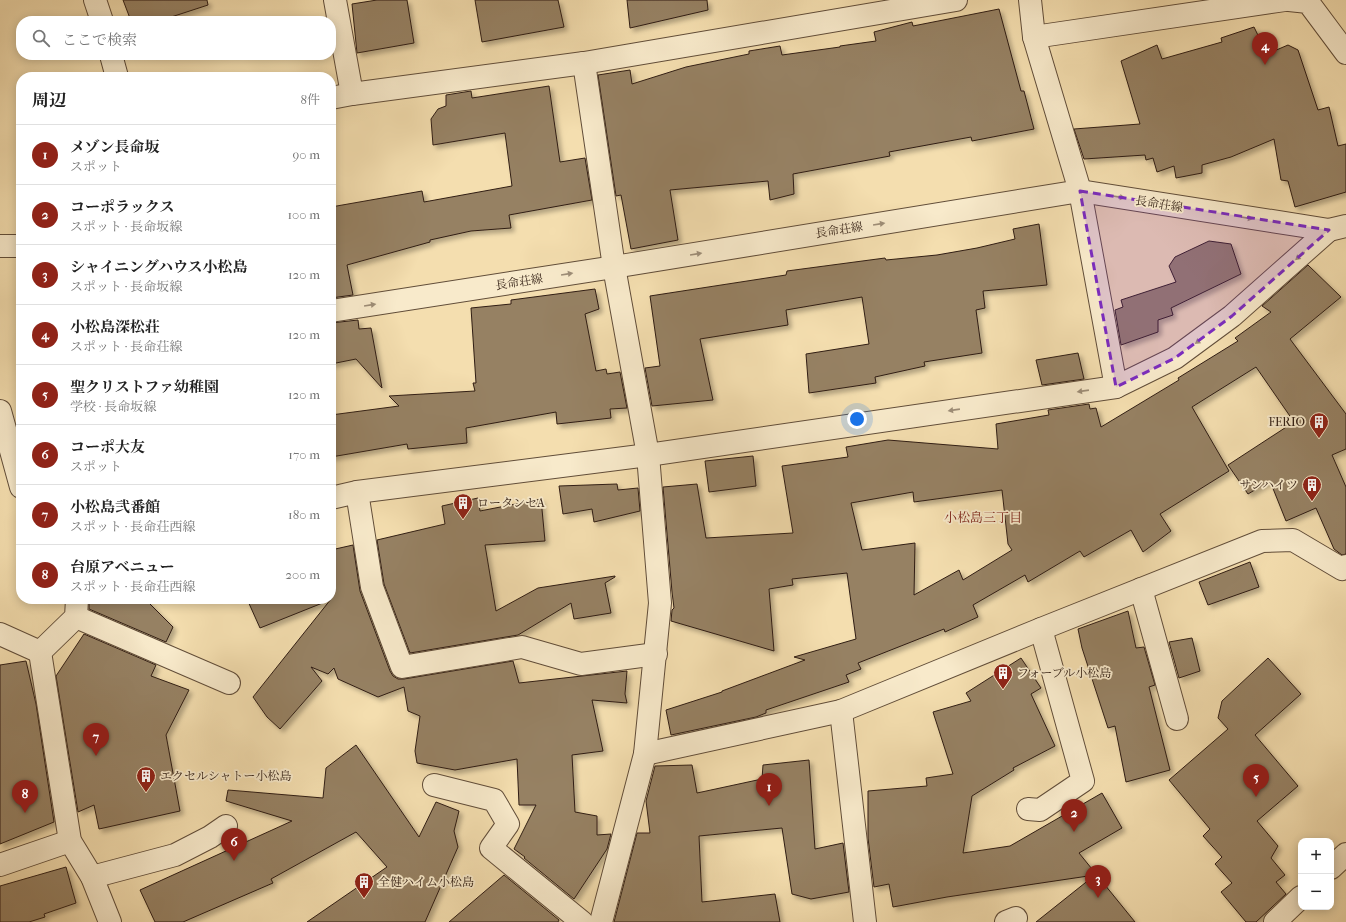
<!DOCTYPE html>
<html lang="ja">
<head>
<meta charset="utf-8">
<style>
	:root { --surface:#fff; --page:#f6f6f6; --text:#222; --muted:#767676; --line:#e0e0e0; --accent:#8f2418 }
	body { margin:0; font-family:"IM FELL French Canon","Noto Serif JP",serif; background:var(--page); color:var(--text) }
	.controls { position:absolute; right:12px; bottom:12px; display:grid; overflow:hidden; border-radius:8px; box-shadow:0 2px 10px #0003 }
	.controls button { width:36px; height:36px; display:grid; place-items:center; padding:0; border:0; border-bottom:1px solid var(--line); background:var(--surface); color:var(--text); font:20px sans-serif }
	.you { position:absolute; left:857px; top:419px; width:14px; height:14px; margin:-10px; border:3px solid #fff; border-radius:50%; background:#1a73e8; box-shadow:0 0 0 6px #1a73e833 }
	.badge { display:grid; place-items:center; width:26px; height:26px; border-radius:50%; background:var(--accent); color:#fff; font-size:13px; font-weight:700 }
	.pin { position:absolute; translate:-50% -33px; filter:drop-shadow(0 1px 2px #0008) }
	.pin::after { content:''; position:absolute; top:21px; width:14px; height:12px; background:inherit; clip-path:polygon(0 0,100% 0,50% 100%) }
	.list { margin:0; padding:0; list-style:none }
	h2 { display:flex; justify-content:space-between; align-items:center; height:52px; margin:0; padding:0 16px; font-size:17px }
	h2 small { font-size:13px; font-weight:400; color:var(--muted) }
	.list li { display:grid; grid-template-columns:26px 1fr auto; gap:12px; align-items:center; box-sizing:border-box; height:60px; padding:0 16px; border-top:1px solid var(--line) }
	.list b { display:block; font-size:15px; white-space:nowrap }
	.list p { margin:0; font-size:13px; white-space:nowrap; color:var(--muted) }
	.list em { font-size:13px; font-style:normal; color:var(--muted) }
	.icon { flex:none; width:22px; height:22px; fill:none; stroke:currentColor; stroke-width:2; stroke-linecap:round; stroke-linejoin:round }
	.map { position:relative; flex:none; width:1346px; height:922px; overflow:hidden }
	.search { position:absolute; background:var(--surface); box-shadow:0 2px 10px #0003; left:16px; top:16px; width:320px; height:44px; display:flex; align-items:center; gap:10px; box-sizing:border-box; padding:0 14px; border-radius:16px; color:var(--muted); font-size:15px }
	.panel { position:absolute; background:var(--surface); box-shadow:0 2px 10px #0003; left:16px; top:72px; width:320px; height:532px; border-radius:16px }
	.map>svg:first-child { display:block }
	.building { fill:#968164; stroke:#301d12; fill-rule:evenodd; filter:url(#shadow) }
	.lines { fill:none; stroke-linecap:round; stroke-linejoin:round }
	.minor-casing { stroke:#614d39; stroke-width:24 }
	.minor { stroke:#f8eacb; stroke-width:22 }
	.oneway { fill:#9e8e78 }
	.marked { fill:#7b2cbf; fill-opacity:0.2; stroke:#7b2cbf; stroke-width:3; stroke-dasharray:8 5; stroke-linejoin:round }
	.labels { text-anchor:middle; stroke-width:3.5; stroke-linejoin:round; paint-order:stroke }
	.street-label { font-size:12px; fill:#301d12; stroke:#f8eacb }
	.poi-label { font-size:12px; fill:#301d12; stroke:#f8eacb; text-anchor:start }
	.neighbourhood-label { font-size:13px; fill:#7a1f14; stroke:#f8eacb }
</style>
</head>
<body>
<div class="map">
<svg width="1346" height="922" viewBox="0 0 1346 922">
	<defs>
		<filter id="shadow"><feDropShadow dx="3.5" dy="3.5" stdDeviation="2" flood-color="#0004"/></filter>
	</defs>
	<rect width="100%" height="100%" fill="#f4deaf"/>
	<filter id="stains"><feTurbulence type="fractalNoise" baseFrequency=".005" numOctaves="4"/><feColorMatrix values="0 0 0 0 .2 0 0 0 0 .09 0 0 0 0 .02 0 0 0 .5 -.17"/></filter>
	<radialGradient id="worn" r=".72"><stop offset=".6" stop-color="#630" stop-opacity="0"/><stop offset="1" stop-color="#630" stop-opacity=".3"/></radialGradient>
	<g class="building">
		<polygon points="123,0 207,0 208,5 159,21 131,21"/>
		<polygon points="377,0 407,0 414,43 357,53 352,4"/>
		<polygon points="475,0 558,0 564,27 482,42"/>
		<polygon points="627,0 707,0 708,10 630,28"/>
		<polygon points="999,9 1021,91 1024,91 1034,129 972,141 971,137 889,152 890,156 793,174 794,194 770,200 768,181 670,190 678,240 631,249 621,195 616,196 598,75 630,70 632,84 686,67 749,54 749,51 780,46 782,55 840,47 840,46 876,41 874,32 912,22 913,26"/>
		<polygon points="1254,27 1267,54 1288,45 1298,50 1318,110 1329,107 1338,146 1346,144 1346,192 1295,207 1288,181 1281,180 1274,139 1231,157 1202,165 1202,173 1176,178 1174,166 1157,172 1153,158 1146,160 1145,155 1084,159 1074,129 1140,124 1121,61 1157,45 1162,59 1222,42 1221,38"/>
		<polygon points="549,86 560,162 585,158 592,200 509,215 511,228 471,231 430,240 430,242 347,265 353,295 331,298 331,207 422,191 424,202 512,186 505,133 433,145 431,119 438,109 446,106 446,95 471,91 472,98"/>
		<polygon points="1039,224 1047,285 983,291 985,308 976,310 982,353 924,362 925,366 875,377 876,383 809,393 806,354 869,344 862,297 786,310 788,325 700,339 713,400 652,406 645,368 660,366 650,296 786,275 787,271 885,258 886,260 937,255 977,248 1015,239 1013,229"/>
		<polygon points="1209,241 1231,244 1241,274 1171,308 1173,315 1158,320 1158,332 1121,345 1115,310 1123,307 1121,300 1176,282 1169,266 1175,257"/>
		<path d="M1308,265L1341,297L1290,339L1346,414V449L1332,455L1346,487V554L1342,555L1334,549L1316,508L1286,521L1270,481L1248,494L1228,465L1294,422L1256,367L1192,407L1229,471L1160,514L1171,531L1143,552L1131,530L1084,557L1080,551L1028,582L1025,575L973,605L978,617L945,632L944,629L858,663L861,669L846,675L849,682L766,710V713L756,717L671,735L666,710L722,692V691L805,660L794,657L856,639L847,573L792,579L793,585L769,589L774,651L671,621L672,610L674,608L672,592L663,487L697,484L706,538L793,533L782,466L848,457L846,447L888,440L998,449L996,424L1049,415L1048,410L1089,404L1090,409L1096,408L1101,427L1179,380L1178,378L1238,341L1235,338L1271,312L1262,306ZM1002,490L1008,544L1012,550L963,580L959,570L914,595L915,543L862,550L851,503L913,492L914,502Z"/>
		<polygon points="595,289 599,309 585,314 596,371 606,369 607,374 620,372 627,408 610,409 611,418 557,424 556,412 466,428 467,443 408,449 407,444 331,457 331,415 399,406 389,396 475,391 473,383 476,383 471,308 511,304 511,300"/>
		<polygon points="358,320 359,329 371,328 382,388 356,359 331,364 331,323"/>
		<polygon points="1078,353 1084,379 1042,385 1036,360"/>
		<polygon points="753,456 756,486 709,492 705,461"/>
		<polygon points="617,484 618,490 638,488 640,511 594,522 592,509 563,514 559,486"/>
		<polygon points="478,498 480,511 541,499 545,541 485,545 496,611 538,588 615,576 615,577 605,583 611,613 574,619 571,603 518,635 410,653 384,584 377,540 445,524 442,506"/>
		<polygon points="353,545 360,591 390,671 393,676 398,679 404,679 513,661 519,683 627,671 625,694 627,703 592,700 603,751 572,755 575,812 597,816 597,835 611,834 607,849 574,899 524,858 525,857 514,849 536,805 519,805 517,759 455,770 417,763 415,751 420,716 408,711 404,687 378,697 338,679 334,668 328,674 311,667 322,681 280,729 267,717 253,697 331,599 331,550"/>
		<polygon points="1250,562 1259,587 1208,605 1199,582"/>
		<polygon points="89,599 145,599 173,627 166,642 89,609"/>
		<polygon points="247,599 329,599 330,600 260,628"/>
		<polygon points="1128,611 1136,648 1144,647 1155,685 1149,687 1170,770 1126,782 1115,726 1108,728 1082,648 1078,629"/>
		<polygon points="84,634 156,665 151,676 189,690 166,735 180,811 99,829 94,805 78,812 56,676"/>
		<polygon points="1192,638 1200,671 1179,678 1169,642"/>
		<polygon points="1021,658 1041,688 1031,694 1055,746 1013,768 1014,770 972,796 963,853 1010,846 1102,793 1122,828 1079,853 1135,922 1036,922 1095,875 947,897 893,907 889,884 874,887 868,838 868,791 927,786 926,778 953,774 933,712 971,701 966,693"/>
		<polygon points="1268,658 1301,694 1255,735 1298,786 1257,821 1278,846 1271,858 1285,875 1276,882 1286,894 1256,922 1246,922 1221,892 1232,883 1215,864 1222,857 1203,836 1210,829 1169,780 1228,729 1218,718 1222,701"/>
		<polygon points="26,661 36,704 54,822 0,844 0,665"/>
		<polygon points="356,745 419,837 436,802 459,811 454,831 458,847 425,922 307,922 387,867 356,832 271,879 273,883 183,922 155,922 140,890 292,821 226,801 228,790 323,798 326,768"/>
		<polygon points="809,760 815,849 843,843 849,892 811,899 792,894 782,828 699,836 702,902 775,894 780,922 614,922 637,833 650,833 646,801 655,766 692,765 697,793 762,779 763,765"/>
		<polygon points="66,867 76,903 44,914 45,917 29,922 0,922 0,886"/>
		<polygon points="504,875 559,920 558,922 449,922"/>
	</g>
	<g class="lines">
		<g class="minor-casing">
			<g id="minor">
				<polyline points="95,0 102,21"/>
				<polyline points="335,0 352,94"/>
				<polyline points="1030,0 1034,37 1080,191 1116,387"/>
				<polyline points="1289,0 1308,2 1346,53"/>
				<polyline points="1034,37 1285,0"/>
				<polyline points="111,55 117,77"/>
				<polyline points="584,63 614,267 648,455 660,603 645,754 601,922"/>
				<polyline points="331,98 352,94 584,63 956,0"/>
				<polyline points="0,246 21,246"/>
				<polyline points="331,311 614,267 1080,191 1329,230 1346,226"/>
				<polyline points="0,411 21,487"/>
				<polyline points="357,492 372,587 402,667 522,647 581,664 656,654"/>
				<polyline points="331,498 357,492 648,455 1116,387 1175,358 1232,316 1329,230"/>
				<polyline points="1141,589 1177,719"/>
				<polyline points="76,617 229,683"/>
				<polyline points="0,634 40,652"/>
				<polyline points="40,652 70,841 92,877 110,922"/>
				<polyline points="40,652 76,617 77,599"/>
				<polyline points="841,711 865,922"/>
				<polyline points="645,754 841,711 1041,629 1262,541 1293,540 1342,569 1346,566"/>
				<polyline points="434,785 494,800 508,824 491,848 582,922"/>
				<polyline points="1028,809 1040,810 1083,781 1041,629"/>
				<polyline points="0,865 70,841"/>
				<polyline points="1331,868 1346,854"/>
				<polyline points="92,877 175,855 210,837 226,826"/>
				<polyline points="1006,922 1016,918"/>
				<polyline points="1275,922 1301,897"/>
			</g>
		</g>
		<use href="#minor" class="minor"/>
	</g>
	<defs><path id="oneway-solid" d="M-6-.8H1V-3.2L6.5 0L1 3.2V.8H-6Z"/></defs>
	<g class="oneway">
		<use href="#oneway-solid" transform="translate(1119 197) rotate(9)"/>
		<use href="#oneway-solid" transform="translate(1247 218) rotate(9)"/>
		<use href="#oneway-solid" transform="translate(879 224) rotate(-9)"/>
		<use href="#oneway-solid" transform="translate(696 254) rotate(-9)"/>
		<use href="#oneway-solid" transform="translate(1300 256) rotate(139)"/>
		<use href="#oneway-solid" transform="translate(567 274) rotate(-9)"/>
		<use href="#oneway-solid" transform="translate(370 305) rotate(-9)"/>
		<use href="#oneway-solid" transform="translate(1200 340) rotate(143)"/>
		<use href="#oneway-solid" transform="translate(1083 391) rotate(172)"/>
		<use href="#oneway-solid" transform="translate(954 410) rotate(172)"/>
	</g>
	<path class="marked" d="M1080,191L1329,230L1232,316L1175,358L1116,387Z"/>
	<defs>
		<g id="building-pin" transform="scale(1)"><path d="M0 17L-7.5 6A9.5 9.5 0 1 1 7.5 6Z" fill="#8f2418" stroke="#f8eacb"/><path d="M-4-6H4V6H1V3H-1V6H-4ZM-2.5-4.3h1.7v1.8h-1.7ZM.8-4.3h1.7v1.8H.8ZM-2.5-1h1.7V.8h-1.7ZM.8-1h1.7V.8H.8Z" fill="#fff"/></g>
	</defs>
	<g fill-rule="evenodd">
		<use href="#building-pin" x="1319" y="422"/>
		<use href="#building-pin" x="1312" y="485"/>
		<use href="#building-pin" x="463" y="503"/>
		<use href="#building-pin" x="1003" y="673"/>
		<use href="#building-pin" x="146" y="776"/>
		<use href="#building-pin" x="364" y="882"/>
	</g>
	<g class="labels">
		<g class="street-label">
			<text transform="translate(1159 204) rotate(9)" y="4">長命荘線</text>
			<text transform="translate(839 230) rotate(-9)" y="4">長命荘線</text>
			<text transform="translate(519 282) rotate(-9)" y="4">長命荘線</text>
		</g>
		<g class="poi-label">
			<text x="1305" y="426" text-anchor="end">FERIO</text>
			<text x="1298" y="489" text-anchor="end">サンハイツ</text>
			<text x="477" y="507">ロータンセA</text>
			<text x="1017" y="677">フォーブル小松島</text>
			<text x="160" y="780">エクセルシャトー小松島</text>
			<text x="378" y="886">全健ハイム小松島</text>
		</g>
		<g class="neighbourhood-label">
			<text x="983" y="522">小松島三丁目</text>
		</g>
	</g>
	<rect width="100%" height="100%" filter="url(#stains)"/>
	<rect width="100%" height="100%" fill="url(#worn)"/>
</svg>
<div class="controls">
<button>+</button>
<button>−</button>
</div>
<div class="you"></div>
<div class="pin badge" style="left:769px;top:806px">1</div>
<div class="pin badge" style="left:1074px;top:832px">2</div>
<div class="pin badge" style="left:1098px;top:898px">3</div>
<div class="pin badge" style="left:1265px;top:65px">4</div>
<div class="pin badge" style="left:1256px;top:797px">5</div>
<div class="pin badge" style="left:234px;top:861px">6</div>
<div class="pin badge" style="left:96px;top:756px">7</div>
<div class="pin badge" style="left:25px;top:813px">8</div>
<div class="search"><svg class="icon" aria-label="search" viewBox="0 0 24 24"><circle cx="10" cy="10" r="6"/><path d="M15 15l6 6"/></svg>ここで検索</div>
<section class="panel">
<h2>周辺<small>8件</small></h2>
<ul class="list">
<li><span class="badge">1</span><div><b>メゾン長命坂</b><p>スポット</p></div><em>90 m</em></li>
<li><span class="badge">2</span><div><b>コーポラックス</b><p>スポット · 長命坂線</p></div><em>100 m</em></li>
<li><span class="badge">3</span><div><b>シャイニングハウス小松島</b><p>スポット · 長命坂線</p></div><em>120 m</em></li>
<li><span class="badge">4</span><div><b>小松島深松荘</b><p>スポット · 長命荘線</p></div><em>120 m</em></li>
<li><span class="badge">5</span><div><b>聖クリストファ幼稚園</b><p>学校 · 長命坂線</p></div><em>120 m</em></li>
<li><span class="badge">6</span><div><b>コーポ大友</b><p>スポット</p></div><em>170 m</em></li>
<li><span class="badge">7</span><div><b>小松島弐番館</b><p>スポット · 長命荘西線</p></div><em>180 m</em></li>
<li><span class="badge">8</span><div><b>台原アベニュー</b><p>スポット · 長命荘西線</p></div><em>200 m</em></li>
</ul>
</section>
</div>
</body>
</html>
